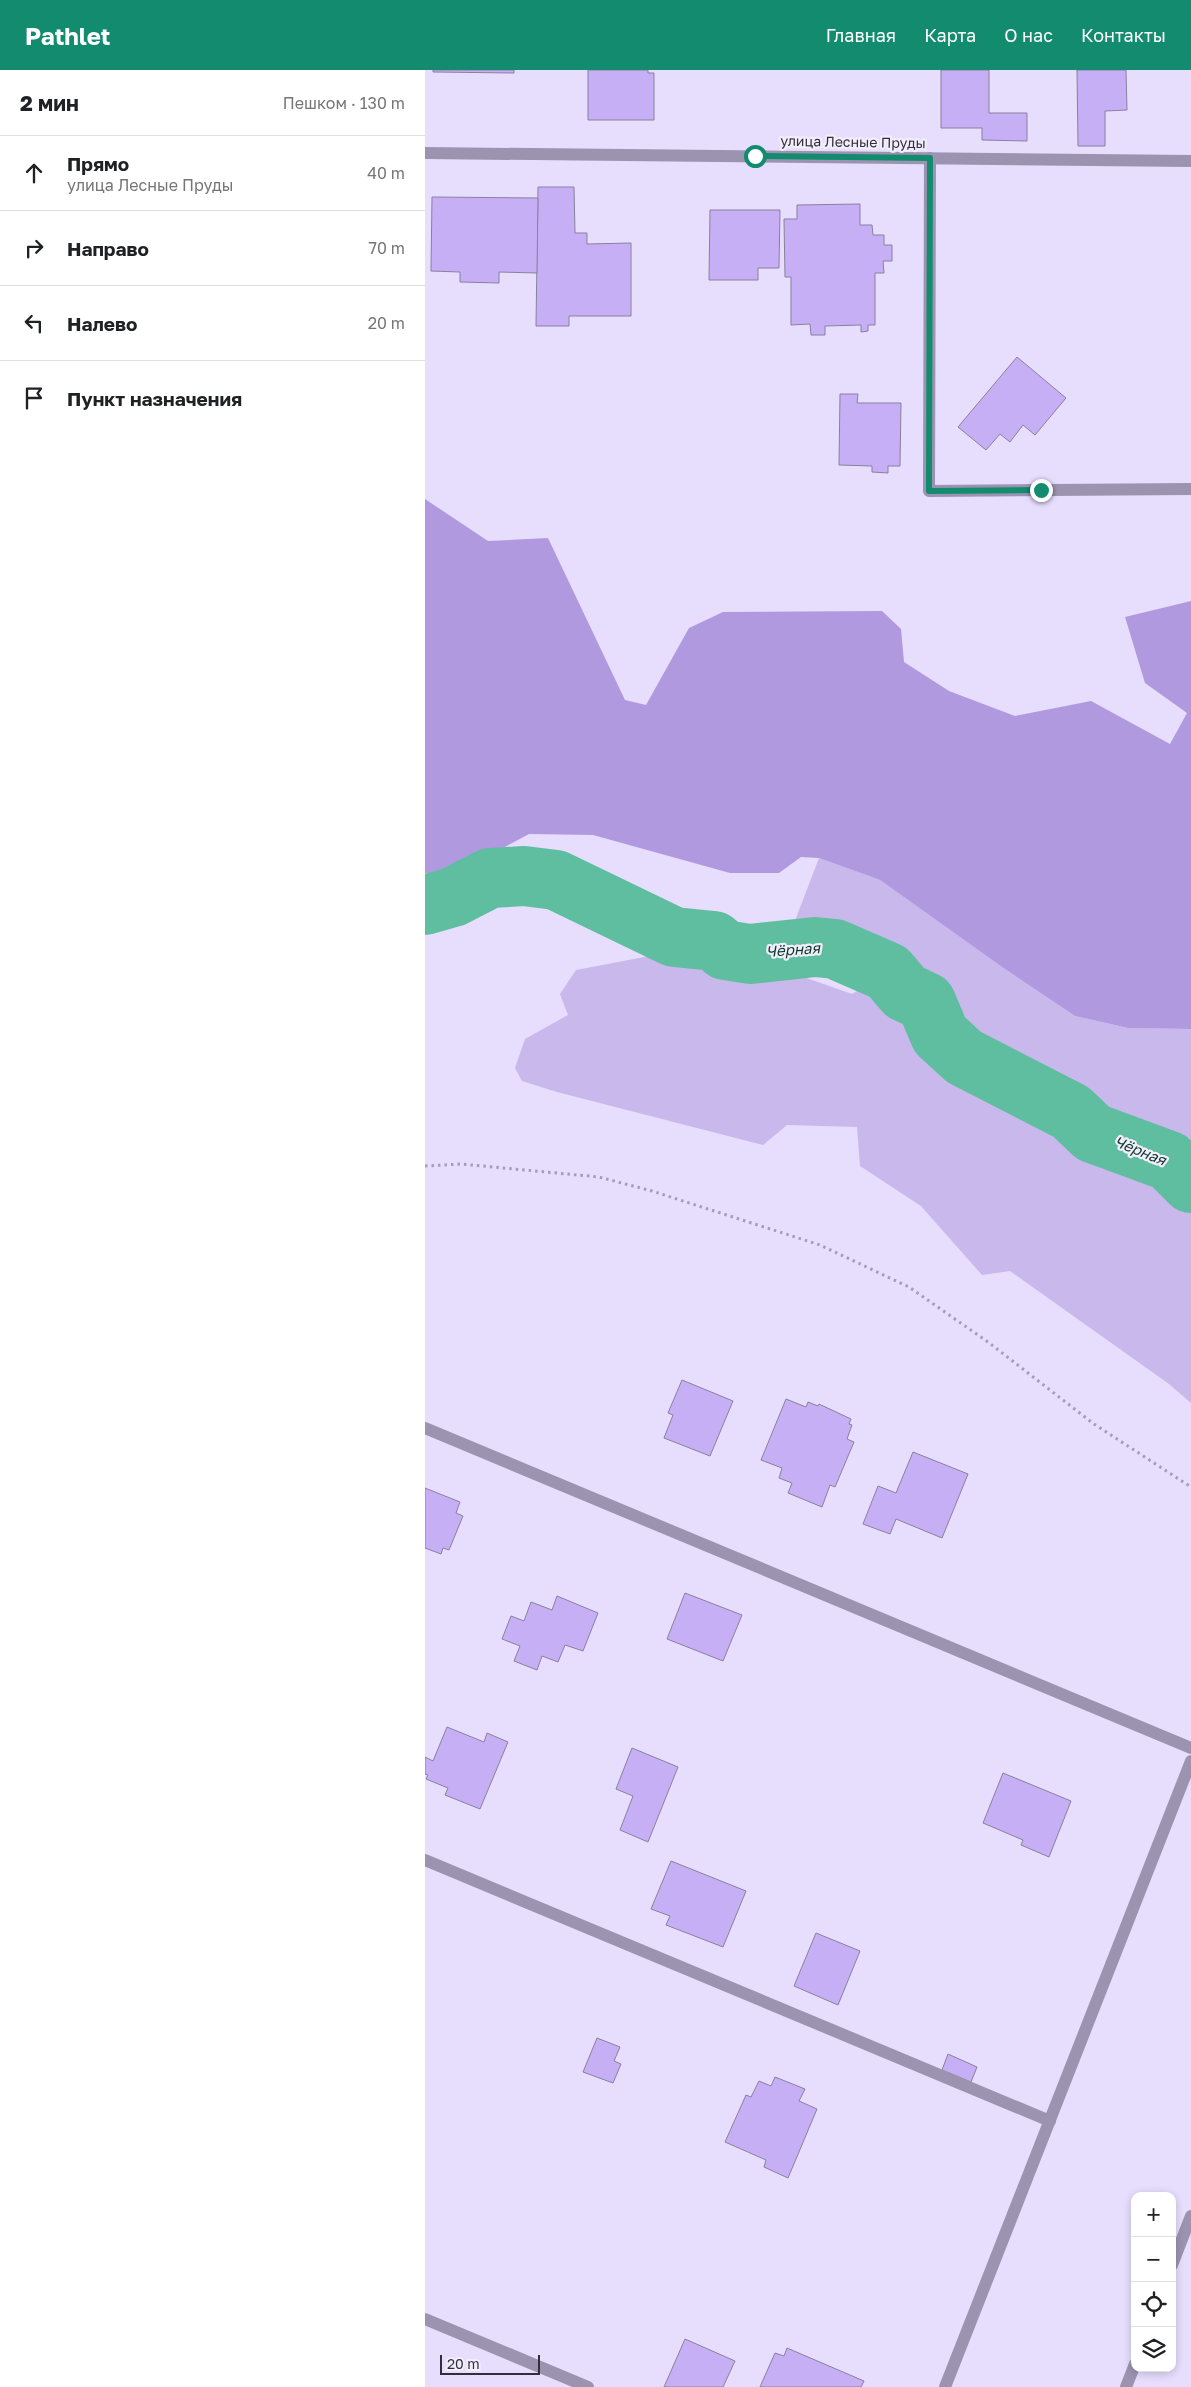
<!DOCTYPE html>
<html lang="ru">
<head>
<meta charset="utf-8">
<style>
	:root { --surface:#fff; --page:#f6f6f6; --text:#202124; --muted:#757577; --line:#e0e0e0; --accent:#128b6e }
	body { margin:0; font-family:"Golos Text",sans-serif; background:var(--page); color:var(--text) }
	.controls { position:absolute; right:15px; bottom:15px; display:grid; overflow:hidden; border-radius:10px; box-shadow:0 2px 8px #0003 }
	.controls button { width:45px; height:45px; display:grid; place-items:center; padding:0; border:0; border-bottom:1px solid var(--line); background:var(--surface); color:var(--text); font:25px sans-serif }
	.scale { position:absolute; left:15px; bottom:12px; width:100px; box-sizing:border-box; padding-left:5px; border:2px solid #322e3b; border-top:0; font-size:14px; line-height:18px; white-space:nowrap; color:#322e3b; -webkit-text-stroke:4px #f2eefb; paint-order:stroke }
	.stop { position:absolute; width:15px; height:15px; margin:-11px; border:4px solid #128b6e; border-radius:50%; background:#fff }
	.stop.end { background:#128b6e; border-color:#fff; box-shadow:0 1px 5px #0008 }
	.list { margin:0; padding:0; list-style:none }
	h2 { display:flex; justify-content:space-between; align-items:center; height:65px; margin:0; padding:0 20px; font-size:21px }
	h2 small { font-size:16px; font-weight:400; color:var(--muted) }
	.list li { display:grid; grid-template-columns:32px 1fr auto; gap:15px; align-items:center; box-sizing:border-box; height:75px; padding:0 20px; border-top:1px solid var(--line) }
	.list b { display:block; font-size:19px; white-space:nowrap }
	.list p { margin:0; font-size:16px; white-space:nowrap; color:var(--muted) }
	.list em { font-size:16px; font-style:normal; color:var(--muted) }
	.icon { flex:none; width:28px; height:28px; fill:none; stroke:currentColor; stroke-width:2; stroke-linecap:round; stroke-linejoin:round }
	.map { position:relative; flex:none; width:766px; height:2317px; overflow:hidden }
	header { display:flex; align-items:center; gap:30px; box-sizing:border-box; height:70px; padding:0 25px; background:var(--accent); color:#fff }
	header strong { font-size:24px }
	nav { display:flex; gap:28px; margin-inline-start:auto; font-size:18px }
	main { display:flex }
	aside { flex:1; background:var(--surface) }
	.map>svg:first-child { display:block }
	.green { fill:#c9b8ec }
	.forest { fill:#b199df }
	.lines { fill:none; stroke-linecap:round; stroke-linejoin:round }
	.river { stroke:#5fbea0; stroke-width:60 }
	.building { fill:#c7aff6; stroke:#89809d }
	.path { stroke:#a59db6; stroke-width:3; stroke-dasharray:2.5 4; stroke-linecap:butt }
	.service { stroke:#9c93b1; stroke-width:12 }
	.minor { stroke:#9c93b1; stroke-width:12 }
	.route { stroke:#128b6e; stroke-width:6 }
	.labels { text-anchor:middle; stroke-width:4.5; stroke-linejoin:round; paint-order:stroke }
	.street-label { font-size:14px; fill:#322e3b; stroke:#f2eefb }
	.water-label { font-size:15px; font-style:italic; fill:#0e3a2e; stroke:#f2eefb }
</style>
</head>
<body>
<header>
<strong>Pathlet</strong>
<nav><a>Главная</a><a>Карта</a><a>О нас</a><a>Контакты</a></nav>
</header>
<main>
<aside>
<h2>2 мин<small>Пешком · 130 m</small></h2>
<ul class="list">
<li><svg class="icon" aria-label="ahead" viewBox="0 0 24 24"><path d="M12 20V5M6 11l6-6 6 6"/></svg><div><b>Прямо</b><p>улица Лесные Пруды</p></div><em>40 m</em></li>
<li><svg class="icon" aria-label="right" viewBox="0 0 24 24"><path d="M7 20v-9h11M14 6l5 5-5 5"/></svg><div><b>Направо</b></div><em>70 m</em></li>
<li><svg class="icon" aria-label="left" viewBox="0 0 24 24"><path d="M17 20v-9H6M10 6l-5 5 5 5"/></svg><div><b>Налево</b></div><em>20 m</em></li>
<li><svg class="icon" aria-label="arrive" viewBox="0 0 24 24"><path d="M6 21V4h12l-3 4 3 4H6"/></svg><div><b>Пункт назначения</b></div></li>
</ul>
</aside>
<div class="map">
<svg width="766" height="2317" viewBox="0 0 766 2317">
	<rect width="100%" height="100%" fill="#e7ddfd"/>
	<polygon class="green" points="394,788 455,810 577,897 650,946 703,958 766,959 766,1333 744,1314 585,1201 557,1205 496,1136 435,1096 432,1057 362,1055 338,1075 132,1022 97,1011 90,998 100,969 143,945 135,924 151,900 235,884 284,886 324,902 373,905 427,924 463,902 468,880 425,863 380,859 371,848"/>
	<polygon class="forest" points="0,429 63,471 123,468 200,630 221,635 264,558 298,542 457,541 476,559 479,592 524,621 590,646 666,631 745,674 762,643 720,613 700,547 766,531 766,959 703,958 650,946 577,897 455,810 394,788 376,787 354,803 305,803 168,765 104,764 24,807 0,803"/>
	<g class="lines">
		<polyline class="river" points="0,835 28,827 65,808 99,806 131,810 249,867 289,871 300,880 325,884 390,877 410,879 463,902 480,922 501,932 515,965 539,987 646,1042 668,1063 744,1091 766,1113"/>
	</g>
	<g class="building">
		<polygon points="8,0 89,0 89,3 8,2"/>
		<polygon points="163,0 223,0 223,3 229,3 229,50 163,50"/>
		<polygon points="516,0 564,0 564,43 602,43 602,71 557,70 557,58 516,58"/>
		<polygon points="652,0 701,0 702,40 680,41 680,76 653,76"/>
		<polygon points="113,117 149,117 150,163 162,163 162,174 206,173 206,246 144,246 144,256 111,256"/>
		<polygon points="7,127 113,128 112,203 74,202 74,213 35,212 35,202 6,201"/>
		<polygon points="435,134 435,155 447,155 448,165 459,165 459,175 467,175 467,191 458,191 459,203 450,203 450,255 443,255 443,261 436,262 436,255 400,256 400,265 386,265 385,254 366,255 366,207 360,207 359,149 372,149 372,135"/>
		<polygon points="285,140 355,140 354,198 333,198 333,210 284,210"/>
		<polygon points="592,287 641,328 610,365 598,355 585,372 575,364 561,380 533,357"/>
		<polygon points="415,324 433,324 432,333 476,333 475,396 463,396 463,403 447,402 447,396 414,395"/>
		<polygon points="257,1310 308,1331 285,1386 239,1368 248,1345 243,1343"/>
		<polygon points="361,1329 381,1337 383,1332 393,1336 394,1334 426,1349 424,1354 427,1355 422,1369 429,1372 410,1417 405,1415 397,1437 363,1423 367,1413 354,1408 357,1398 336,1390"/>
		<polygon points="488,1382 543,1404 517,1468 471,1449 465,1464 438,1454 453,1416 471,1423"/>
		<polygon points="0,1418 35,1432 31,1443 38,1446 24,1480 18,1478 16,1484 0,1478"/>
		<polygon points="260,1523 317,1545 298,1591 242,1569"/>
		<polygon points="132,1526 173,1543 158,1581 140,1575 133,1592 117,1586 112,1600 89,1591 95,1576 77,1569 86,1546 99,1551 106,1532 127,1540"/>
		<polygon points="22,1657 59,1672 62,1663 83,1672 55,1739 20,1725 23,1718 1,1709 3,1705 0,1704 0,1687 8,1691"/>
		<polygon points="207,1678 253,1697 223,1772 195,1760 208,1726 191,1719"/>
		<polygon points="578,1703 646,1731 624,1787 596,1775 598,1770 558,1753"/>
		<polygon points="246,1791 321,1821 298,1877 241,1855 245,1846 226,1839"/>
		<polygon points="391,1863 435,1881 413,1935 369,1916"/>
		<polygon points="172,1968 195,1977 189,1991 196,1994 188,2013 158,2002"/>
		<polygon points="523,1984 552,1997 546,2012 517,2000"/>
		<polygon points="350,2007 380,2019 374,2031 392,2039 363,2108 339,2097 341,2090 300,2072 321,2025 326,2027 334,2011 346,2016"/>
		<polygon points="260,2269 310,2291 298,2317 239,2317"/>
		<polygon points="362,2278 439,2311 436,2317 335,2317 350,2283 359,2286"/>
	</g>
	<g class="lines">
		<polyline class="path" points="0,1096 36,1094 174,1107 227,1121 395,1175 484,1217 563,1272 669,1354 766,1417"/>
		<polyline class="service" points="505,88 504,421 766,419"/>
		<g class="minor">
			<polyline points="0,83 766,91"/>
			<polyline points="0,1358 766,1678"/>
			<polyline points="0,1790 625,2051"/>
			<polyline points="747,2195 766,2146"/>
			<polyline points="0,2249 163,2317"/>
			<polyline points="520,2317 766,1691"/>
			<polyline points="701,2317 710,2294"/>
		</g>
	</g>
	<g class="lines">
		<polyline class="route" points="330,86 505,88 504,421 616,420"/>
	</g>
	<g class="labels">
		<g class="street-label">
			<text transform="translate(428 72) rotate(1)" y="5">улица Лесные Пруды</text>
		</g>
		<g class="water-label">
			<text transform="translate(368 880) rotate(-4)" y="5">Чёрная</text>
			<text transform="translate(715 1081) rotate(22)" y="5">Чёрная</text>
		</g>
	</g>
</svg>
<div class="controls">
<button>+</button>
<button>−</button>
<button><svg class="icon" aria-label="locate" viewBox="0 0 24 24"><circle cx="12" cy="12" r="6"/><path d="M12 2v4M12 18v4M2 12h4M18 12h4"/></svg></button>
<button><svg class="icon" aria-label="layers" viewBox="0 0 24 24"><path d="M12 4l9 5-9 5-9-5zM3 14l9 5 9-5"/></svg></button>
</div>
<div class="scale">20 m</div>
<div class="stop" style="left:330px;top:86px"></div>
<div class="stop end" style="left:616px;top:420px"></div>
</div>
</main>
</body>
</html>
